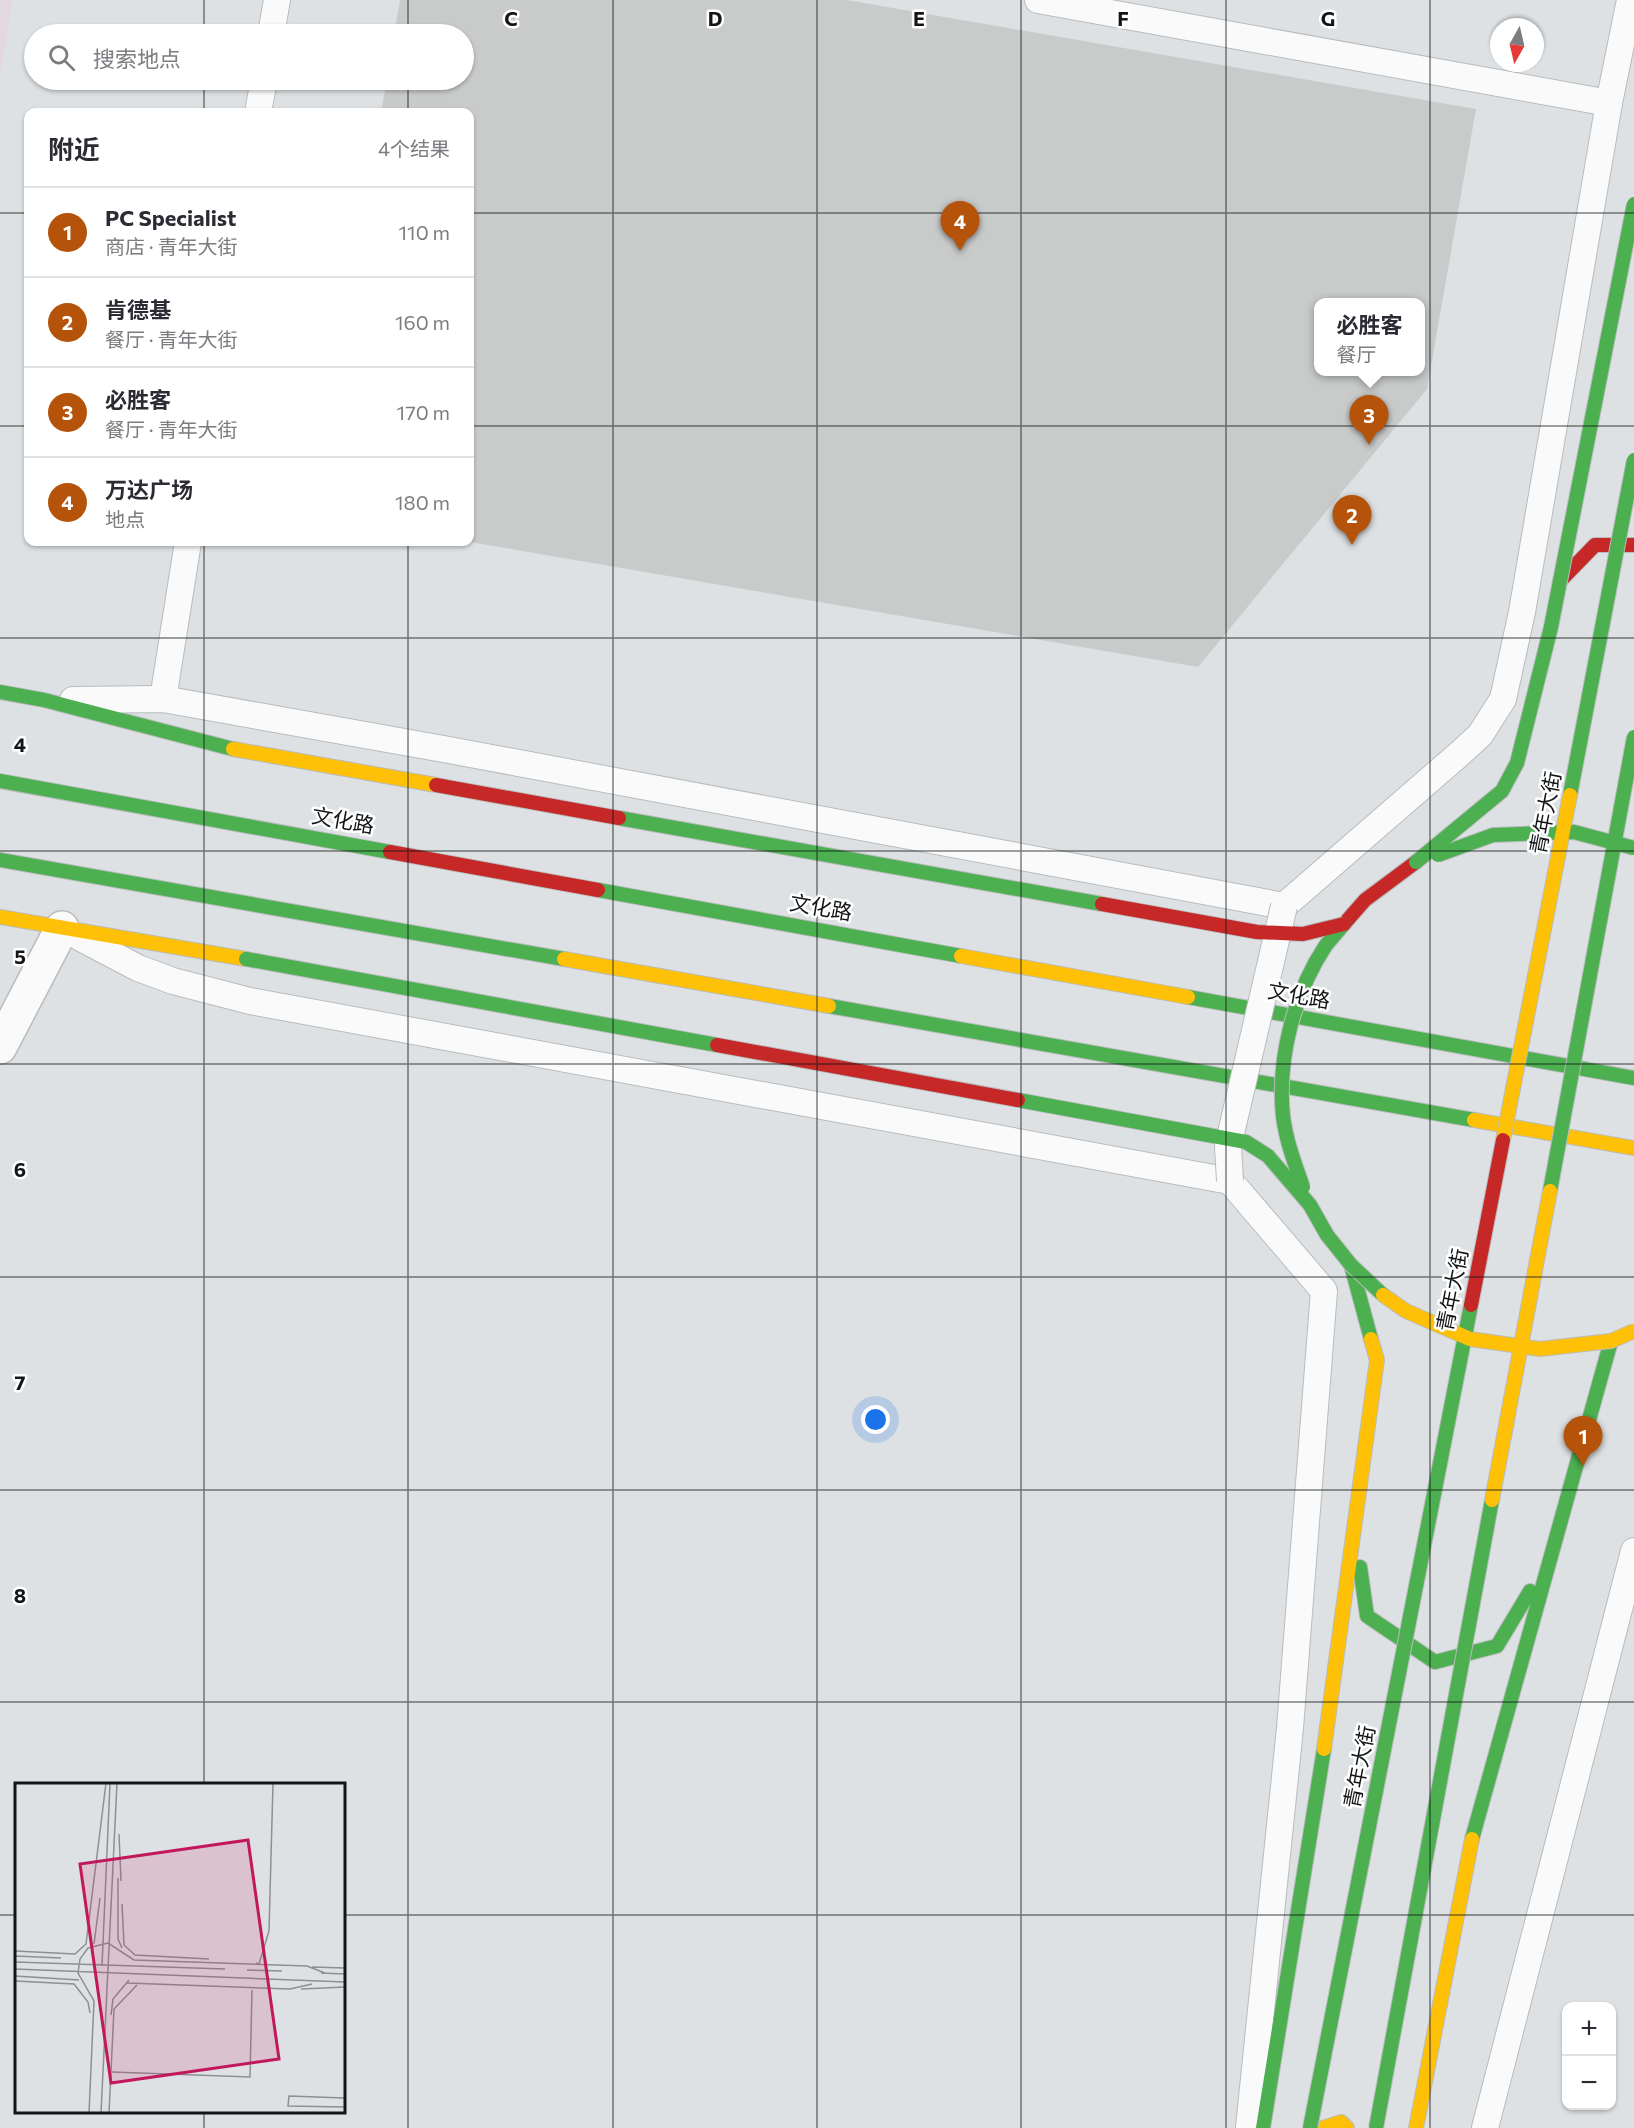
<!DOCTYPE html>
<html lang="zh">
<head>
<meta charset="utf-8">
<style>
	:root { --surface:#fff; --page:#f7f7f7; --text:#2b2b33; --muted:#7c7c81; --line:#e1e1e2; --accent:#b45309 }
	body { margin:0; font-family:Commissioner,"Noto Sans SC",sans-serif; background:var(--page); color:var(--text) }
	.controls { position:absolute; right:18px; bottom:18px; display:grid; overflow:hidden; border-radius:12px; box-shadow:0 2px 4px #0004 }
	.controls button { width:54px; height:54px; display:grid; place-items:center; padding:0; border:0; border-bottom:2px solid var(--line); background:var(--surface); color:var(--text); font:30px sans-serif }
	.compass { position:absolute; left:1490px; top:18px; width:54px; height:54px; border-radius:50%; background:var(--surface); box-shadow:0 2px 4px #0004; rotate:188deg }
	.you { position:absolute; left:876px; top:1420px; width:21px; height:21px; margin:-15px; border:4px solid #fff; border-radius:50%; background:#1a73e8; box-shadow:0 0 0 9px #1a73e833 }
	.badge { display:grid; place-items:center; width:39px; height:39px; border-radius:50%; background:var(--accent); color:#fff; font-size:20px; font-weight:700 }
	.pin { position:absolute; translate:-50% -50px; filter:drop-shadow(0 2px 3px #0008) }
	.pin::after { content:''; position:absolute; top:32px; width:21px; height:18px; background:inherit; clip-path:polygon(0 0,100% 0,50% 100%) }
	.popup { position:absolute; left:1314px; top:298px; width:111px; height:78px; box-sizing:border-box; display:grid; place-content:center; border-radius:12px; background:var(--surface); filter:drop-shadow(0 2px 4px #0005); font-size:20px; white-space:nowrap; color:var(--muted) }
	.popup b { font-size:22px; color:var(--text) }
	.popup::after { content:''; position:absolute; left:50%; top:100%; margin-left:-12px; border:12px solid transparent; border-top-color:var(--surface) }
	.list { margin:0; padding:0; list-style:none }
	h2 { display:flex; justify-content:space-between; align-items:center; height:78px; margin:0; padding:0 24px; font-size:26px }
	h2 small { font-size:20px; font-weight:400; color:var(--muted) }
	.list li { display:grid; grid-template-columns:39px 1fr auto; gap:18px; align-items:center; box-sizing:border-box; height:90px; padding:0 24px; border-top:2px solid var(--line) }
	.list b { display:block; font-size:22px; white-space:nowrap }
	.list p { margin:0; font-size:20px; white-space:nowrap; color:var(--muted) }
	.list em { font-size:20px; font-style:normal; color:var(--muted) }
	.icon { flex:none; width:33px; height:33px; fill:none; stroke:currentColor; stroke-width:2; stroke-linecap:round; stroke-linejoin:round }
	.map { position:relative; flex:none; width:1634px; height:2128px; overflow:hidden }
	.search { position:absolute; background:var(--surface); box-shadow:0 2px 4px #0004; left:24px; top:24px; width:450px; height:66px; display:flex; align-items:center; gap:15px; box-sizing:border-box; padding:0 21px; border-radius:33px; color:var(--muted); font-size:22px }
	.panel { position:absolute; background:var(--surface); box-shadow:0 2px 4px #0004; left:24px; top:108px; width:450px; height:438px; border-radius:12px }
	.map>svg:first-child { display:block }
	.medical { fill:#e3d8df }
	.building { fill:#c9caca; fill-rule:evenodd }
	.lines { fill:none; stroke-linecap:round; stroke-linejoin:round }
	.lane-casing { stroke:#b9bcbd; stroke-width:28 }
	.street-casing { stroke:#b9bcbd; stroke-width:36 }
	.fast-casing { stroke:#b9bcbd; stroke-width:16 }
	.slow-casing { stroke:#b9bcbd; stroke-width:16 }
	.jam-casing { stroke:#b9bcbd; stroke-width:16 }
	.lane { stroke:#fafafb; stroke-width:26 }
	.street { stroke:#fafafb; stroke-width:33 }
	.fast { stroke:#4caf50; stroke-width:14 }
	.slow { stroke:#ffc107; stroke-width:14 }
	.jam { stroke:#c62828; stroke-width:14 }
	.lane-bridge-casing { stroke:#b9bcbd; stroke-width:28; stroke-linecap:butt }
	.fast-bridge-casing { stroke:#b9bcbd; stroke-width:16; stroke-linecap:butt }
	.slow-bridge-casing { stroke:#b9bcbd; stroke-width:16; stroke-linecap:butt }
	.jam-bridge-casing { stroke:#b9bcbd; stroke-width:16; stroke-linecap:butt }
	.lane-bridge { stroke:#fafafb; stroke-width:26 }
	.fast-bridge { stroke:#4caf50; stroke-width:14 }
	.slow-bridge { stroke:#ffc107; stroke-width:14 }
	.jam-bridge { stroke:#c62828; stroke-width:14 }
	.grid { fill:none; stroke:#131516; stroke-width:1.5; stroke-opacity:0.55 }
	.labels { text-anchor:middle; stroke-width:5; stroke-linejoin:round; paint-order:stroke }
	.street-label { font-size:21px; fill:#131516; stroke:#fff }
	.inset-road { fill:none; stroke:#8d8f91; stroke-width:1.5 }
	.view { fill:#c2185b; fill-opacity:0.15; stroke:#c2185b; stroke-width:3 }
	.inset-edge { fill:none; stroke:#131516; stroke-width:3 }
	.grid-label { font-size:20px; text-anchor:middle; font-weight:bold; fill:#131516; stroke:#fff; stroke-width:5; stroke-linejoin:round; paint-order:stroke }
</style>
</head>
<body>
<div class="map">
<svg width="1634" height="2128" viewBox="0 0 1634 2128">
	<rect width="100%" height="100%" fill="#dee1e3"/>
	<polygon class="medical" points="0,0 12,0 0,78"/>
	<path class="building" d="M400,0H847L1476,109L1427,389L1198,667L470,542V112H381L387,80H464V34H394ZM1318,302H1420V372H1318Z"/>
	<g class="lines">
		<g class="lane-casing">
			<g id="lane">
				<polyline points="1038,0 1609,103"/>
				<polyline points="271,34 277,0"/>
				<polyline points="258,112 264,80"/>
				<polyline points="163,699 188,542"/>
				<polyline points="73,700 163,699 449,750 1284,906 1457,756 1480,735 1503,699 1522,612 1609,103 1630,0"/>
				<polyline points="79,937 138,968 173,981 250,1001 1230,1181 1324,1291 1290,1728 1249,2127"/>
				<polyline points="1485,2128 1634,1551"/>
			</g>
		</g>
		<g class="street-casing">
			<polyline id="street" points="0,1047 62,928"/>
		</g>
		<g class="fast-casing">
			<g id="fast">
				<polyline points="0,692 44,700 233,749"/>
				<polyline points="0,781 390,852"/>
				<polyline points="0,860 564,959"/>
				<polyline points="598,890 961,956"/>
				<polyline points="1188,997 1634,1078"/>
				<polyline points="829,1006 1474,1120"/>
				<polyline points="1351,1265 1371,1339"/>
				<polyline points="1360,1567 1367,1616 1435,1662 1497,1646 1530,1591"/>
				<polyline points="1472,1839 1611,1341"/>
				<polyline points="1263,2128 1324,1749"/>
			</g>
		</g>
		<g class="slow-casing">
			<g id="slow">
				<polyline points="0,917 246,959"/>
				<polyline points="961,956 1188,997"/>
				<polyline points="564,959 829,1006"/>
				<polyline points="1474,1120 1634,1148"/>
				<polyline points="1324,1749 1377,1360 1371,1339"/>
				<polyline points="1323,2128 1341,2122 1347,2128"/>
				<polyline points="1416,2128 1472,1839"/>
			</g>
		</g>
		<g class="jam-casing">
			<g id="jam">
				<polyline points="1560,581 1595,545 1634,545"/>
				<polyline points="390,852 598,890"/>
				<polyline points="1344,924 1365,900 1416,862"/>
			</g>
		</g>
		<use href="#lane" class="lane"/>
		<use href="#street" class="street"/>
		<use href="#fast" class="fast"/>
		<use href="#slow" class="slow"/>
		<use href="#jam" class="jam"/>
		<g class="lane-bridge-casing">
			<polyline id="lane-bridge" points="1230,1181 1228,1146 1284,906"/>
		</g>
		<g class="fast-bridge-casing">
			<g id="fast-bridge">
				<polyline points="1570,795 1634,460"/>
				<polyline points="619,818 1102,904"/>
				<polyline points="1438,855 1493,835 1574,832 1634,848"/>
				<polyline points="1416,862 1502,791 1517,763 1551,627 1634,204"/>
				<polyline points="246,959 717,1045"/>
				<polyline points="1018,1100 1246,1142 1268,1156 1310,1205 1327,1235 1351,1265 1383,1295"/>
				<path d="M1303,1187C1295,1164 1286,1141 1283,1116C1277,1059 1294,993 1326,945C1332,938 1338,931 1344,924"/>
				<polyline points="1550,1191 1634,737"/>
				<polyline points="1310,2128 1471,1305"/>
				<polyline points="1376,2128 1492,1500"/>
			</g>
		</g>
		<g class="slow-bridge-casing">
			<g id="slow-bridge">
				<polyline points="233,749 436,785"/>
				<polyline points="1503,1140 1570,795"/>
				<polyline points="1383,1295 1406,1311 1470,1339 1540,1349 1611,1341 1634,1331"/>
				<polyline points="1492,1500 1550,1191"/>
			</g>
		</g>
		<g class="jam-bridge-casing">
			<g id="jam-bridge">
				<polyline points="436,785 619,818"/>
				<polyline points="1102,904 1257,932 1303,934 1344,924"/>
				<polyline points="717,1045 1018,1100"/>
				<polyline points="1471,1305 1503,1140"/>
			</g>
		</g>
		<use href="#lane-bridge" class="lane-bridge"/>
		<use href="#fast-bridge" class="fast-bridge"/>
		<use href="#slow-bridge" class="slow-bridge"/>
		<use href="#jam-bridge" class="jam-bridge"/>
	</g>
	<path class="grid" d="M204,0V34M408,0V34M613,0V2128M817,0V2128M1021,0V2128M1226,0V2128M1430,0V2128M204,80V112M408,80V112M0,213H28M470,213H1634M0,426H28M470,426H1634M204,542V1784M408,542V2128M0,638H1634M0,851H1634M0,1064H1634M0,1277H1634M0,1490H1634M0,1702H1634M0,1915H16M344,1915H1634M204,2112V2128"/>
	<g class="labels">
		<g class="street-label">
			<text transform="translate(1546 813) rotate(-79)" y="7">青年大街</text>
			<text transform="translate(343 821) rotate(10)" y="7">文化路</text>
			<text transform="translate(821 908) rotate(10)" y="7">文化路</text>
			<text transform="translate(1299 996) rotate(10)" y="7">文化路</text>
			<text transform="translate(1453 1290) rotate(-79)" y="7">青年大街</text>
			<text transform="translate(1360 1767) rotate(-79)" y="7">青年大街</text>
		</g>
	</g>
	<g transform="translate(15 1783)">
		<rect width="330" height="330" fill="#dee1e3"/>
		<path class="inset-road" d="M104,51L106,98M103,95V156L107,165M107,121L109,162L120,172L194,176M79,161L85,115M0,168L60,171L71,161L91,0M0,173L46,175M0,179L210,186M241,180L244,181L254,148L258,0M87,183L95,0M297,184L330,185M0,186L330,199M232,187L267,188M306,190L330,191M0,193L64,197M0,198L59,201L73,219L75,230M112,200L275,206L297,201M286,206L330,204M96,232L98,216L114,197M97,289L235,294L237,207M330,315L274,313L273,323L330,324M74,330L79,218L63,190L65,176L73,165L93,160L119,177L292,183L310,190M86,330L102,0M94,330L99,226L122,202"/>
		<path class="view" d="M233,57L264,276L96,300L65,81Z"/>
		<rect width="330" height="330" class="inset-edge"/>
	</g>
	<g class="grid-label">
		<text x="511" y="26">C</text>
		<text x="715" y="26">D</text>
		<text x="919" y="26">E</text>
		<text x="1123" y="26">F</text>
		<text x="1328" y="26">G</text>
		<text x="20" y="752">4</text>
		<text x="20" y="964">5</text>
		<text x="20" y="1177">6</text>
		<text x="20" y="1390">7</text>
		<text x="20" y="1603">8</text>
	</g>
</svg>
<div class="controls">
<button>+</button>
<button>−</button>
</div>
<svg class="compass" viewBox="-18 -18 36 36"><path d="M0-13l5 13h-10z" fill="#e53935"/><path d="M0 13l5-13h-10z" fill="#7c7c81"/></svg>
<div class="you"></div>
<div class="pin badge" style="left:1583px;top:1466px">1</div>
<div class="pin badge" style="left:1352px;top:545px">2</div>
<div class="pin badge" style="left:1369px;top:445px">3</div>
<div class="popup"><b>必胜客</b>餐厅</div>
<div class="pin badge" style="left:960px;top:251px">4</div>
<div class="search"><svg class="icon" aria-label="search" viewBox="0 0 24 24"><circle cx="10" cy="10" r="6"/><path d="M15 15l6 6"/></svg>搜索地点</div>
<section class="panel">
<h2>附近<small>4个结果</small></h2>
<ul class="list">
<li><span class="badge">1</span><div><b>PC Specialist</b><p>商店 · 青年大街</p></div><em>110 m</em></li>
<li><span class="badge">2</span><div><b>肯德基</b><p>餐厅 · 青年大街</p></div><em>160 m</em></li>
<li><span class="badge">3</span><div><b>必胜客</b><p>餐厅 · 青年大街</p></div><em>170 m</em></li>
<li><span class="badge">4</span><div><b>万达广场</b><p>地点</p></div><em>180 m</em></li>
</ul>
</section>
</div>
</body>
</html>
